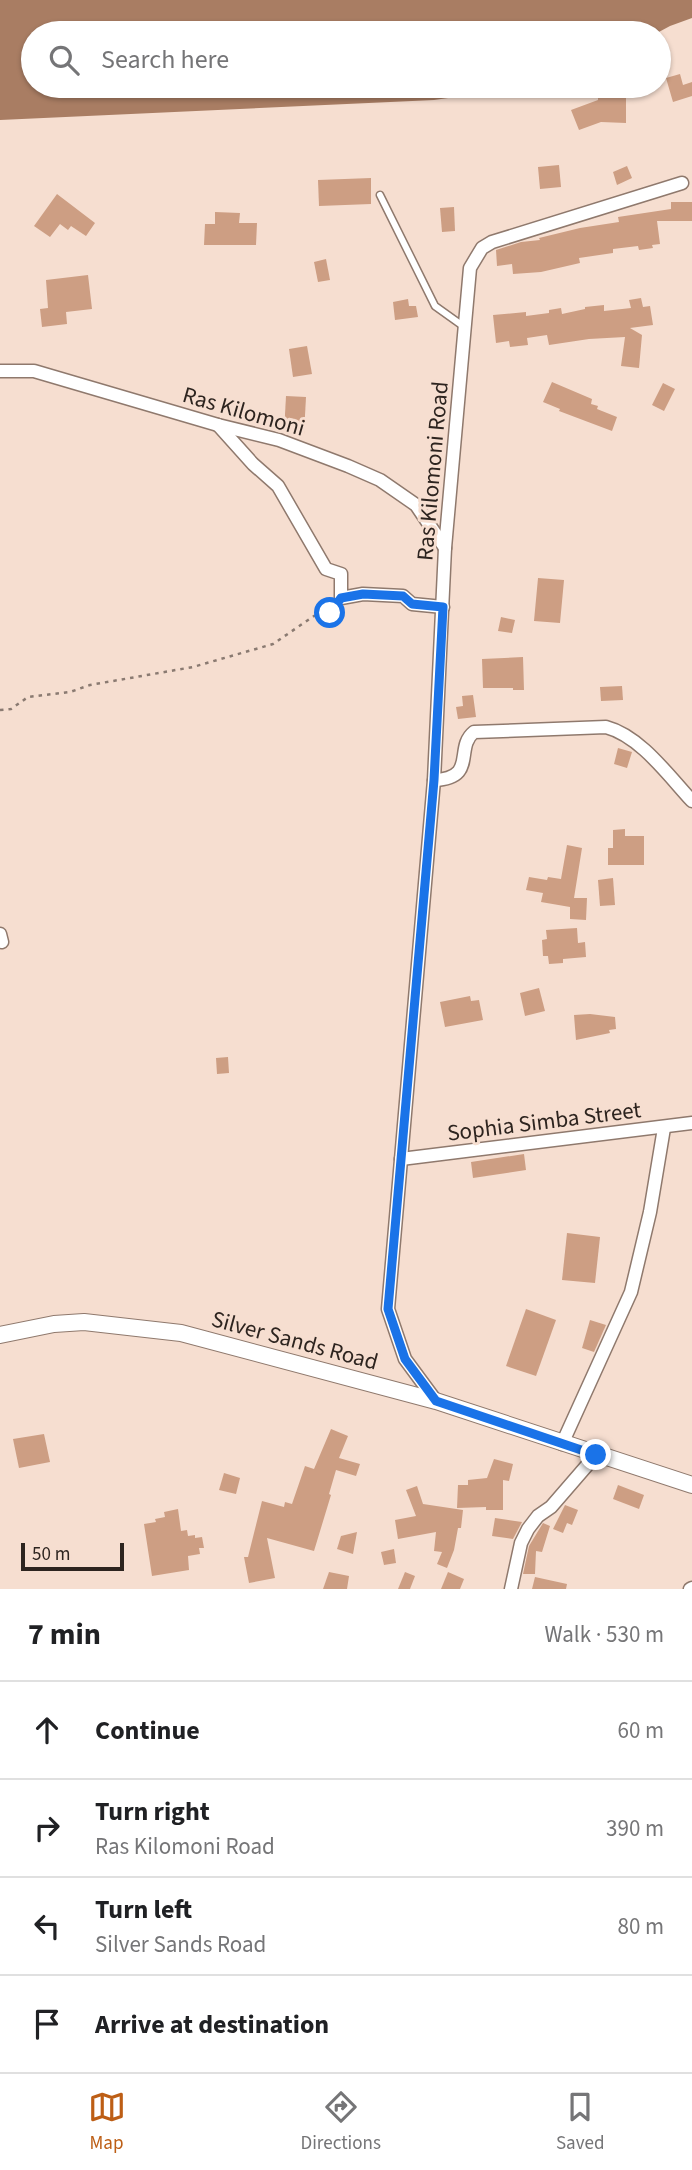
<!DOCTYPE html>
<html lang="en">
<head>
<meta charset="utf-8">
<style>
	:root { --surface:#fff; --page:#f2f2f2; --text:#202124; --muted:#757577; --line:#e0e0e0; --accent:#bd5e15 }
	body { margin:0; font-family:"Source Sans 3",sans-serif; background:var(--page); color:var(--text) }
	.scale { position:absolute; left:21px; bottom:18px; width:103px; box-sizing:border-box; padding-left:7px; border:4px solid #2d241f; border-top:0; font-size:19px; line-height:24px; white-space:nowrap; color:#2d241f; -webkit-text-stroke:5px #f6ded0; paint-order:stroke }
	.stop { position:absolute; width:21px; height:21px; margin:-16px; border:5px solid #1a73e8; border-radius:50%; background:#fff }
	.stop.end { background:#1a73e8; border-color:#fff; box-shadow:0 2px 7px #0008 }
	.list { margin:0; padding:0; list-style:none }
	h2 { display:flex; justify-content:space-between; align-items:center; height:91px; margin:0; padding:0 28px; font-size:30px }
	h2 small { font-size:23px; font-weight:400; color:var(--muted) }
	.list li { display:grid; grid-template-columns:46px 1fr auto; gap:21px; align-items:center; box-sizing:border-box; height:98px; padding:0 28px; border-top:2px solid var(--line) }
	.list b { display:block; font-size:26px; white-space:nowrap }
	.list p { margin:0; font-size:23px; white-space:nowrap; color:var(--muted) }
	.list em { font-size:23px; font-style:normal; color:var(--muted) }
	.icon { flex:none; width:38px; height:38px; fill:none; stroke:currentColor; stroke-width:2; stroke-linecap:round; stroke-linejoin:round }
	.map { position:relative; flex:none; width:692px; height:1589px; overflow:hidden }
	.search { position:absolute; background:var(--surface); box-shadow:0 2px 5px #0004; left:21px; right:21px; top:21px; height:77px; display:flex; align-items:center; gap:18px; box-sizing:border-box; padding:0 24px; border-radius:38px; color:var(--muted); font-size:26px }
	.sheet { height:483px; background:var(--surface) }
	nav { display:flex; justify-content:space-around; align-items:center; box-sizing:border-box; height:98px; border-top:2px solid var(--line); background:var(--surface); font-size:19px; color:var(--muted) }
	nav a { display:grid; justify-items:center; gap:4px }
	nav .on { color:var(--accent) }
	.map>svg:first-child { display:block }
	.water { fill:#a97d63 }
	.building { fill:#cd9e83 }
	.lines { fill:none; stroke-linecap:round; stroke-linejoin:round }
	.service-casing { stroke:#8f796d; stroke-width:9 }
	.minor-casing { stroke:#8f796d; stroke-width:15 }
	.tertiary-casing { stroke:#8f796d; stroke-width:18 }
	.path { stroke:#8a7a71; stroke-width:2.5; stroke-dasharray:3.5 5; stroke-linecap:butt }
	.service { stroke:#fff; stroke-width:6 }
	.minor { stroke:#fff; stroke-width:12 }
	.tertiary { stroke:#fff; stroke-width:16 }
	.route { stroke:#1a73e8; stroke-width:9 }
	.labels { text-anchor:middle; stroke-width:6; stroke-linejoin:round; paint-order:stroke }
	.street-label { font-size:23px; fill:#2d241f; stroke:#f6ded0 }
</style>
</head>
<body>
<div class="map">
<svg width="692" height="1589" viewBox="0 0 692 1589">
	<rect width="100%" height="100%" fill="#f6ded0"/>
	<polygon class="water" points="0,0 692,0 692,18 670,26 657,33 33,33 33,86 534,86 434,100 0,120"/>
	<g class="building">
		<polygon points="680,74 683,85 692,82 692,96 673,102 666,78"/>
		<polygon points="598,97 626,98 626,123 601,122 579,130 571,110 598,100"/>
		<polygon points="559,165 561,187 540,189 538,167"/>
		<polygon points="627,166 632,178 617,185 613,172"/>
		<polygon points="371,178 371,204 319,206 318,180"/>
		<polygon points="57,194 95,223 86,236 71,226 68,230 60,224 50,237 34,226"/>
		<polygon points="671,202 692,202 692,221 657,221 660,244 652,245 653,248 639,250 638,246 613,249 613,253 579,258 580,263 541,272 513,274 512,264 497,266 496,250 521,242 540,240 539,238 580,228 619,222 618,217 671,209"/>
		<polygon points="454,207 455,231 442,232 440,208"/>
		<polygon points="215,212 240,213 239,223 257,223 256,245 204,245 205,224 215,224"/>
		<polygon points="326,259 330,280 318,282 314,262"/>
		<polygon points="88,275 92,309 66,312 67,324 42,327 40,309 48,308 46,280"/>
		<polygon points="641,298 643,307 650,306 653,325 630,328 642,335 639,368 621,366 625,337 589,339 549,345 547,335 527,338 528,345 510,347 509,341 496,343 493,315 526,312 526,316 549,313 549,310 561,308 562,314 585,309 585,307 604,305 604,311 631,308 629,300"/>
		<polygon points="408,299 409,306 416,306 418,317 395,320 393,302"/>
		<polygon points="307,346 312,374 293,377 289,349"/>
		<polygon points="552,382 592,399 591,404 598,406 597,409 617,417 612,431 559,411 560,409 543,402"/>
		<polygon points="663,383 675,389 664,411 652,405"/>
		<polygon points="286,396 306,397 304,434 284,433"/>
		<polygon points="538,578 564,580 560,623 534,621"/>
		<polygon points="501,617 515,620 512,633 498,631"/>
		<polygon points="523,657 524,690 513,690 513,688 483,688 482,659"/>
		<polygon points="622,686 623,700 601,701 600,687"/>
		<polygon points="473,695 476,717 458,719 456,707 463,706 462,696"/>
		<polygon points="618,748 632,752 627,768 614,764"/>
		<polygon points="625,829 625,836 644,836 644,865 608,865 608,848 613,848 613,830"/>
		<polygon points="567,845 582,848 574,898 587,898 586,920 570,919 570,907 541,902 543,893 526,890 529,877 547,880 548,877 561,879"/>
		<polygon points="613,878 615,905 600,906 598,880"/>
		<polygon points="577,928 578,943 585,942 586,957 563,959 563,963 549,964 548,956 543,956 542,940 547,939 546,930"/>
		<polygon points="539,988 545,1011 525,1016 520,993"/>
		<polygon points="470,996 471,1001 479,1000 483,1020 445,1027 440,1002"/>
		<polygon points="590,1014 615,1017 616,1029 609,1030 610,1033 576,1040 574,1015"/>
		<polygon points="228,1057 229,1073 217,1074 216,1058"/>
		<polygon points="524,1154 526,1170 473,1178 471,1162"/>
		<polygon points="567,1233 600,1237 595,1283 562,1280"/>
		<polygon points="526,1309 556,1320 536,1376 506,1366"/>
		<polygon points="590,1320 606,1325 594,1352 582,1348"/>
		<polygon points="331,1429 348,1436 339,1458 360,1464 356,1476 336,1470 329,1494 331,1495 314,1551 267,1538 275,1578 249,1583 244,1557 248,1557 262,1501 284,1507 285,1502 292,1504 305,1466 314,1469"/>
		<polygon points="44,1434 50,1462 19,1468 13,1439"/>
		<polygon points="494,1459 513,1464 509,1481 503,1480 503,1510 486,1510 486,1507 457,1508 458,1485 468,1485 468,1480 487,1478"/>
		<polygon points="224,1473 240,1478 236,1494 219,1490"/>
		<polygon points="618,1485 644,1495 639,1509 613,1499"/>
		<polygon points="417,1486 423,1504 463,1510 461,1528 458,1528 454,1550 447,1568 437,1564 442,1552 434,1551 436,1532 398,1539 395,1520 416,1516 406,1490"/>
		<polygon points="565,1505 578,1510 572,1525 567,1523 563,1533 553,1529"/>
		<polygon points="178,1509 181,1531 187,1530 188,1536 195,1535 195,1538 202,1537 204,1548 199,1548 200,1554 188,1556 189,1570 152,1576 144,1524 156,1522 155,1519 165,1517 164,1512"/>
		<polygon points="495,1518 522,1522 513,1539 492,1536"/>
		<polygon points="543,1523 550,1526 542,1552 536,1551 535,1574 523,1574 529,1546"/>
		<polygon points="357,1532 353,1554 337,1549 341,1536"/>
		<polygon points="394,1549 396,1563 384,1565 381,1552"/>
		<polygon points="329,1572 349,1576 347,1589 323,1589"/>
		<polygon points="405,1572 415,1576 410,1589 398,1589"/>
		<polygon points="448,1572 464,1579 460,1589 441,1589"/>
		<polygon points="535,1577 567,1584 566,1589 532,1589"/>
	</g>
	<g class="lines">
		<g class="service-casing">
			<polyline id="service" points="380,195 435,306 463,326"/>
		</g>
		<g class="minor-casing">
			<g id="minor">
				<polyline points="0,371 34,371 218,425 279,440 348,466 380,480 416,505 445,548"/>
				<polyline points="218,425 253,464 278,486 326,569 341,574 341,598 363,594 403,596 412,604 443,607"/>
				<path d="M434,780C478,778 454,748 474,732L606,727C640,736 668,775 692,801"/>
				<polyline points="0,934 2,942"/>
				<polyline points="401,1159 692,1123"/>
				<polyline points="436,1401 405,1359 388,1309 434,780 445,548 470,268 482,248 492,242 682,183"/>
				<polyline points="562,1444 631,1292 650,1212 664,1128"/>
				<polyline points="511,1589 521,1543 528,1529 538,1516 551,1507 596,1455"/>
				<polyline points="690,1589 692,1588"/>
			</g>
		</g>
		<g class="tertiary-casing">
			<polyline id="tertiary" points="0,1335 54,1324 84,1322 181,1333 436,1401 692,1485"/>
		</g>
		<polyline class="path" points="0,710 11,709 28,697 70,692 90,685 193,667 273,644 314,616 330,613 333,609"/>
		<use href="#service" class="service"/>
		<use href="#minor" class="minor"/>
		<use href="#tertiary" class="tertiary"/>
	</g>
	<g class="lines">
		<polyline class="route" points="330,613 341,598 363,594 403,596 412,604 443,607 434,780 388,1309 405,1359 436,1401 596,1455"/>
	</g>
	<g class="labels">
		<g class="street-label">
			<text transform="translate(244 411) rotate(16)" y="8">Ras Kilomoni</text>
			<text transform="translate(432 471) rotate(-85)" y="8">Ras Kilomoni Road</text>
			<text transform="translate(544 1121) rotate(-7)" y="8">Sophia Simba Street</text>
			<text transform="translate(295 1340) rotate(15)" y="8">Silver Sands Road</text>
		</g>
	</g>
</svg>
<div class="scale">50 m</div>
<div class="stop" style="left:330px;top:613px"></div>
<div class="stop end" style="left:596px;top:1455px"></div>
<div class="search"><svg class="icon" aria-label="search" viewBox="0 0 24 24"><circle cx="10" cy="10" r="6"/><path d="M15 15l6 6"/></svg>Search here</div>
</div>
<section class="sheet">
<h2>7 min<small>Walk · 530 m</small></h2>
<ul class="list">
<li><svg class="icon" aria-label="ahead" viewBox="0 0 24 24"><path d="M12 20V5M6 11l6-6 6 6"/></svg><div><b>Continue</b></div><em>60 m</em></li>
<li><svg class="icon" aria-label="right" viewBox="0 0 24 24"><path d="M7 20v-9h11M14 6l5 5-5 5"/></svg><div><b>Turn right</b><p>Ras Kilomoni Road</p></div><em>390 m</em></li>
<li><svg class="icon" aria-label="left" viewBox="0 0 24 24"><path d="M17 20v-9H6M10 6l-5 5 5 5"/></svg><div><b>Turn left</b><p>Silver Sands Road</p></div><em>80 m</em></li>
<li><svg class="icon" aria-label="arrive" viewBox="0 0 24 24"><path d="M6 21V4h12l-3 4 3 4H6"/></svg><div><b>Arrive at destination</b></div></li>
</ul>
</section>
<nav>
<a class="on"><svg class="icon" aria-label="map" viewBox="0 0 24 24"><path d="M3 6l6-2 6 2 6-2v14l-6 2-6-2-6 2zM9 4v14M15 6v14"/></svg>Map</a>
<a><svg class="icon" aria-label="directions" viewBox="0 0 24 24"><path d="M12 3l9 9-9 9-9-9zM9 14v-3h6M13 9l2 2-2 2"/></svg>Directions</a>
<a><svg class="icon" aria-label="saved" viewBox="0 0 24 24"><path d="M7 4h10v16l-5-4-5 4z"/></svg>Saved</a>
</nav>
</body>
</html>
